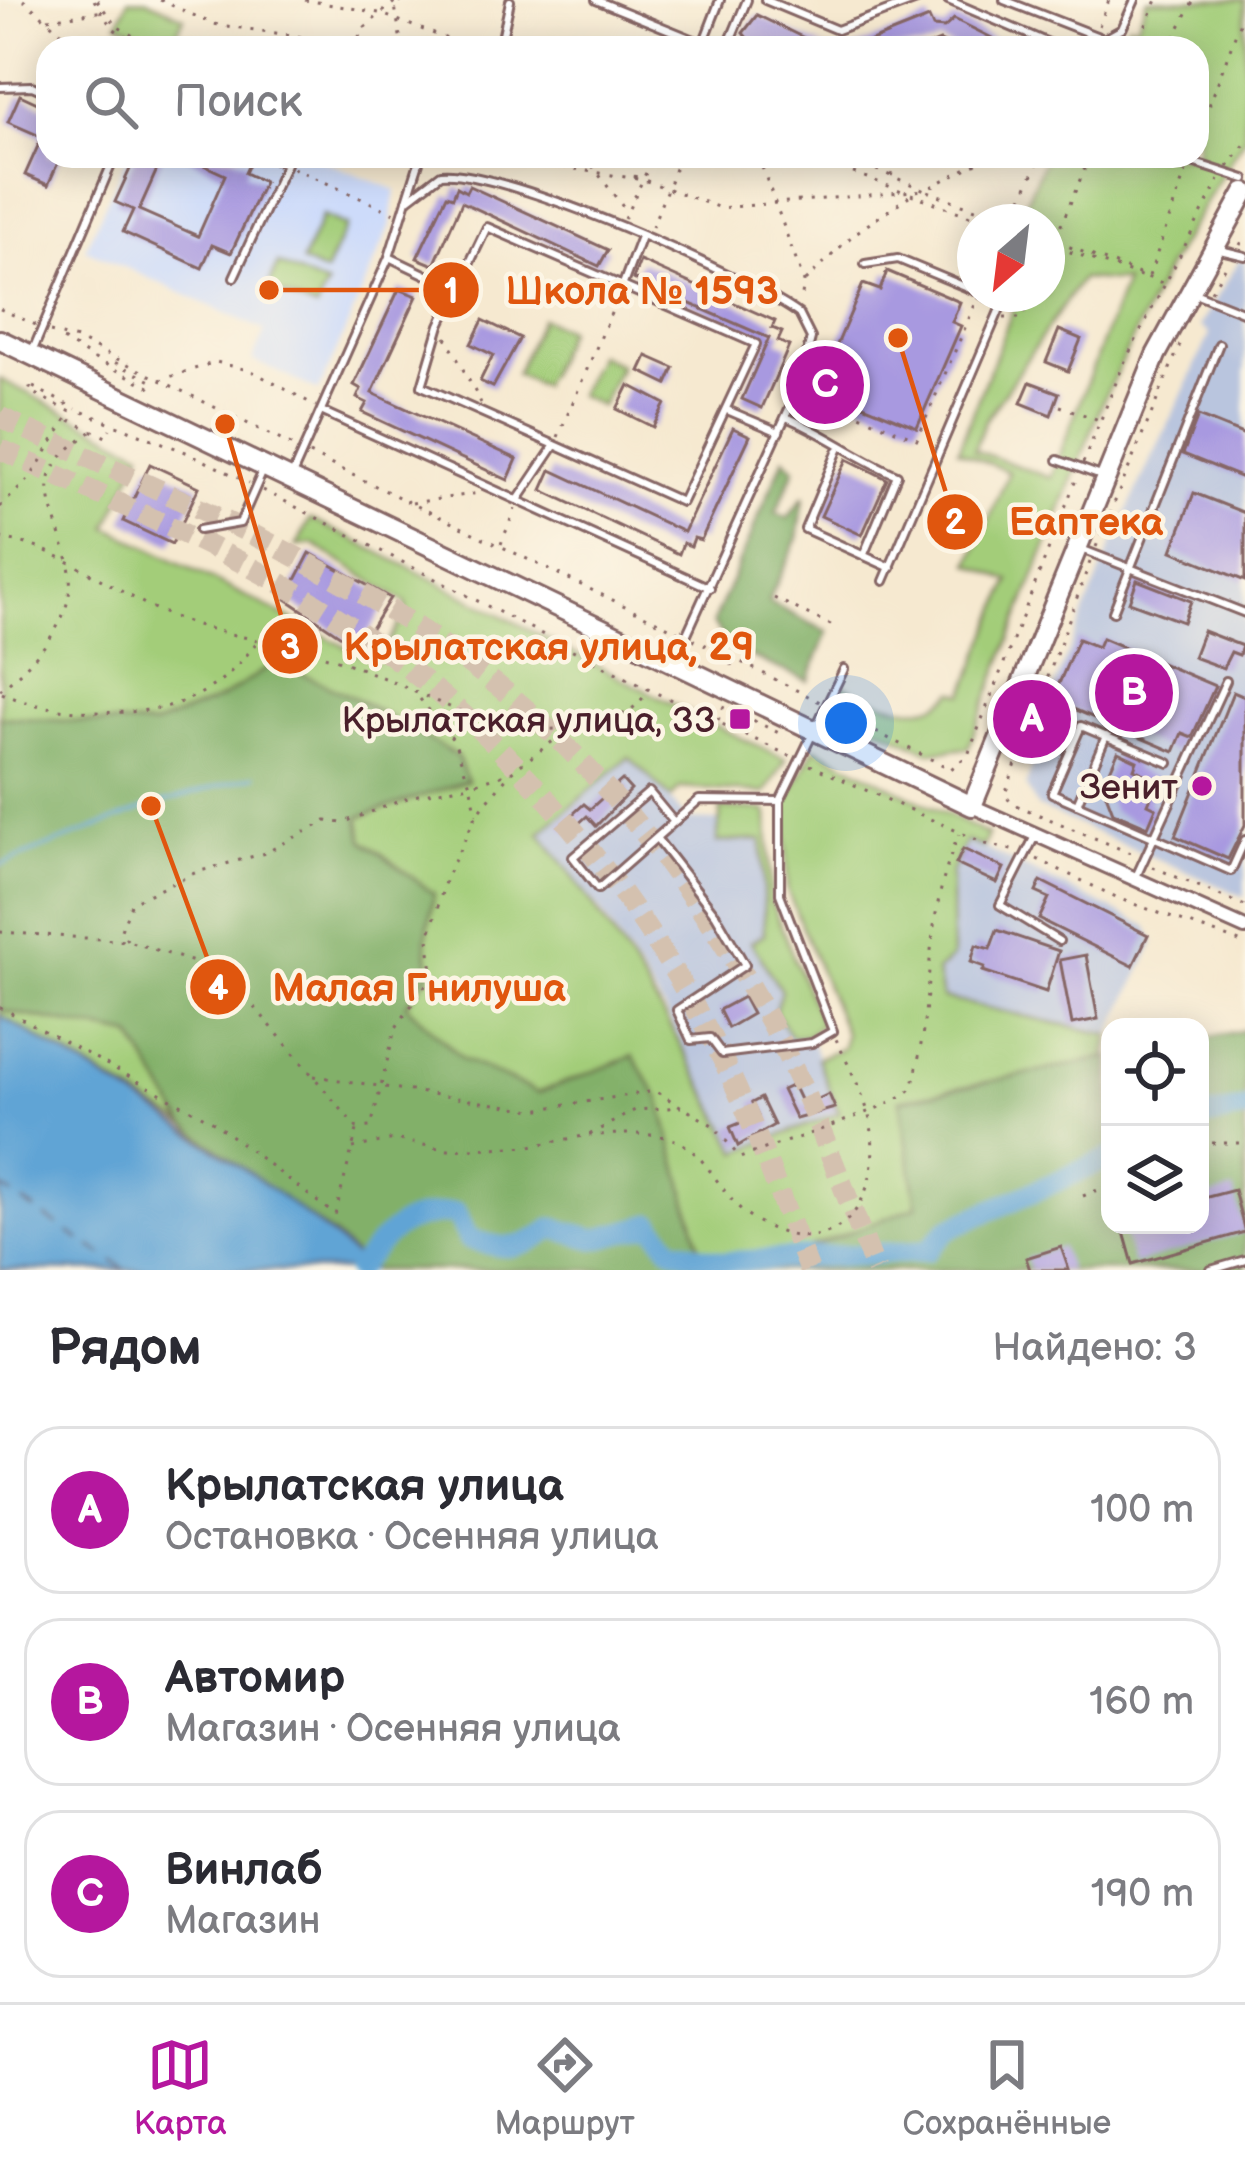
<!DOCTYPE html>
<html lang="ru">
<head>
<meta charset="utf-8">
<style>
	:root { --surface:#fff; --page:#f2f2f3; --text:#2b2b33; --muted:#7c7c81; --line:#e1e1e2; --accent:#b5179e }
	body { margin:0; font-family:"Balsamiq Sans",sans-serif; background:var(--page); color:var(--text) }
	.controls { position:absolute; right:36px; bottom:36px; display:grid; overflow:hidden; border-radius:24px; box-shadow:0 6px 30px #0003 }
	.controls button { width:108px; height:108px; display:grid; place-items:center; padding:0; border:0; border-bottom:3px solid var(--line); background:var(--surface); color:var(--text); font:60px sans-serif }
	.compass { position:absolute; left:957px; top:204px; width:108px; height:108px; border-radius:50%; background:var(--surface); box-shadow:0 6px 30px #0003; rotate:208deg }
	.you { position:absolute; left:846px; top:723px; width:42px; height:42px; margin:-30px; border:9px solid #fff; border-radius:50%; background:#1a73e8; box-shadow:0 0 0 18px #1a73e833 }
	.badge { display:grid; place-items:center; width:78px; height:78px; border-radius:50%; background:var(--accent); color:#fff; font-size:39px; font-weight:700 }
	.pin { position:absolute; translate:-50% -50%; border:6px solid #fff; box-shadow:0 3px 12px #0006 }
	.list { margin:0; padding:0; list-style:none }
	h2 { display:flex; justify-content:space-between; align-items:center; height:156px; margin:0; padding:0 48px; font-size:51px }
	h2 small { font-size:39px; font-weight:400; color:var(--muted) }
	.list li { display:grid; grid-template-columns:78px 1fr auto; gap:36px; align-items:center; box-sizing:border-box; height:168px; margin:0 24px 24px; padding:0 24px; border:3px solid var(--line); border-radius:36px }
	.list b { display:block; font-size:45px; white-space:nowrap }
	.list p { margin:0; font-size:39px; white-space:nowrap; color:var(--muted) }
	.list em { font-size:39px; font-style:normal; color:var(--muted) }
	.icon { flex:none; width:66px; height:66px; fill:none; stroke:currentColor; stroke-width:2; stroke-linecap:round; stroke-linejoin:round }
	.map { position:relative; flex:none; width:1245px; height:1270px; overflow:hidden }
	.search { position:absolute; background:var(--surface); box-shadow:0 6px 30px #0003; left:36px; right:36px; top:36px; height:132px; display:flex; align-items:center; gap:30px; box-sizing:border-box; padding:0 42px; border-radius:36px; color:var(--muted); font-size:45px }
	.sheet { height:732px; background:var(--surface) }
	nav { display:flex; justify-content:space-around; align-items:center; box-sizing:border-box; height:168px; border-top:3px solid var(--line); background:var(--surface); font-size:33px; color:var(--muted) }
	nav a { display:grid; justify-items:center; gap:6px }
	nav .on { color:var(--accent) }
	.map>svg:first-child { display:block }
	.built { fill:#cddbfa }
	.industrial { fill:#b9c5de }
	.green { fill:#a3cd79; stroke:#767652; stroke-width:3; fill-rule:evenodd }
	.forest { fill:#82b069; stroke:#66684a; stroke-width:3 }
	.water { fill:#60a4d5; stroke:#556280; stroke-width:3 }
	.lines { fill:none; stroke-linecap:round; stroke-linejoin:round }
	.stream { stroke:#60a4d5; stroke-width:3 }
	.river { stroke:#60a4d5; stroke-width:21 }
	.ferry { stroke:#53546f; stroke-width:3; stroke-dasharray:15 12; stroke-linecap:butt }
	.building { fill:#a899e0 }
	.primary-tunnel { stroke:#d4c1af; stroke-width:21; stroke-dasharray:21 10; stroke-linecap:butt }
	.service-casing { stroke:#866665; stroke-width:12 }
	.minor-casing { stroke:#866665; stroke-width:18 }
	.secondary-casing { stroke:#866665; stroke-width:24 }
	.path { stroke:#866665; stroke-width:3; stroke-dasharray:3 9; stroke-linecap:butt }
	.service { stroke:#fff; stroke-width:6 }
	.minor { stroke:#fff; stroke-width:12 }
	.secondary { stroke:#fff; stroke-width:18 }
	.poi-dot { fill:#b5179e; stroke:#fcf5e5; stroke-width:4.5 }
	.labels { text-anchor:middle; stroke-width:9; stroke-linejoin:round; paint-order:stroke }
	.poi-label { font-size:36px; fill:#4a1f2b; stroke:#fcf5e5; text-anchor:end }
	.leader { fill:none; stroke:#e0560e; stroke-width:4.5 }
	.callout-dot { fill:#e0560e; stroke:#fcf5e5; stroke-width:4.5 }
	.mark-label { font-size:36px; text-anchor:middle; font-weight:bold; fill:#fff }
	.callout-label { font-size:39px; text-anchor:middle; font-weight:bold; fill:#e0560e; stroke:#fcf5e5; stroke-width:9; stroke-linejoin:round; paint-order:stroke }
</style>
</head>
<body>
<div class="map">
<svg width="1245" height="1270" viewBox="0 0 1245 1270">
	<rect width="100%" height="100%" fill="#fcf5e5"/>
	<filter id="ink" filterUnits="userSpaceOnUse"><feTurbulence type="fractalNoise" baseFrequency=".00833" numOctaves="2"/><feDisplacementMap in="SourceGraphic" scale="24" xChannelSelector="R" yChannelSelector="G"/><feConvolveMatrix kernelMatrix="1 2 1 2 8 2 1 2 1" color-interpolation-filters="sRGB"/></filter>
	<filter id="wash" filterUnits="userSpaceOnUse"><feTurbulence type="fractalNoise" baseFrequency=".004" numOctaves="4" result="noise"/><feDisplacementMap in="SourceGraphic" scale="48" xChannelSelector="R" yChannelSelector="G"/><feGaussianBlur stdDeviation="2.7" result="paint"/><feColorMatrix in="noise" values="0 0 0 0 0 0 0 0 0 0 0 0 0 0 0 0 0 1.4 0 .05"/><feComposite in="paint" operator="in"/></filter>
	<g filter="url(#wash)">
		<rect width="100%" height="100%" fill="#f6e9d0"/>
		<polygon class="built" points="127,156 311,156 396,190 390,227 319,391 252,360 265,331 85,249"/>
		<g class="industrial">
			<polygon points="1240,259 1245,260 1245,897 1037,807 1026,786 1050,696 1116,535 1210,334 1200,326"/>
			<polygon points="629,757 689,820 762,823 764,934 751,942 812,1043 839,1113 738,1153 666,1012 600,910 539,833"/>
			<polygon points="966,840 1147,926 1155,942 1110,1035 941,998 937,972 952,957 951,873"/>
		</g>
		<g class="green">
			<polygon points="128,0 146,0 184,17 171,46 118,23"/>
			<path d="M1147,0H1245V136L1168,265L1105,396L968,748L931,752L833,706L842,685C876,699 924,727 954,691L964,694L1010,581L970,564L1009,472L958,450L1016,302L1001,294H1047V222H1017L1046,156H1197V48H1093L1096,42L1109,47L1119,43L1129,24L1137,26ZM1081,279L1125,282L1051,478L974,450L985,421Z"/>
			<polygon points="322,216 346,226 325,273 302,262"/>
			<polygon points="278,264 327,286 316,309 268,288"/>
			<polygon points="541,318 567,330 542,386 516,374"/>
			<polygon points="598,354 620,365 601,406 578,395"/>
			<path d="M0,379L142,452L108,527L376,662L406,613V603L313,544L297,546L310,519C471,594 624,685 786,759L766,793L680,788L671,798L629,757L540,833C619,934 680,1038 738,1152L839,1113L817,1058L843,1048L845,1033L787,890L786,803L815,748L988,835L983,847L966,841L951,873L952,958L937,972L942,998L1110,1035L1106,1058L900,1100L918,1206L773,1262L706,1270L660,1099L633,1057L538,1093L463,1059L405,1004L430,972L426,939L434,894L363,840L359,816L467,781L457,756L363,702L276,663L222,698L153,726L0,717Z"/>
			<polygon points="721,808 765,810 768,815 771,902 821,1024 807,1036 791,1037 775,1011 781,991 751,942 764,934 762,840 717,842"/>
			<polygon points="0,1010 132,1036 185,1125 0,1015"/>
		</g>
		<g class="forest">
			<polygon points="784,458 795,469 776,513 788,518 804,496 798,538 768,602 828,632 808,681 730,648 713,623"/>
			<polygon points="276,662 357,699 457,756 467,781 359,817 363,840 434,894 426,939 430,972 406,1005 463,1059 538,1093 633,1056 660,1099 706,1270 370,1270 334,1236 185,1125 132,1036 0,1010 0,717 153,726 222,698"/>
			<polygon points="1245,1030 1245,1270 733,1270 773,1262 917,1206 900,1100 1110,1057 1110,1225 1200,1225 1200,1039"/>
		</g>
		<path class="water" d="M0,1015C128,1094 259,1167 370,1270H0Z"/>
		<g class="lines">
			<polyline class="stream" points="0,865 151,806 256,775"/>
			<g class="river">
				<polyline points="1200,1118 1245,1109"/>
				<path d="M357,1270C391,1228 401,1216 456,1213L468,1239C507,1249 519,1253 553,1228L595,1239L653,1224L671,1248L722,1262L927,1251L948,1229L1110,1158"/>
			</g>
			<polyline class="ferry" points="0,1187 126,1270"/>
		</g>
		<g id="blocks">
			<g class="building">
				<polygon points="757,15 800,36 826,48 767,48 748,39 743,33"/>
				<polygon points="929,18 933,27 944,28 954,19 1012,48 955,48 940,41 923,48 854,48"/>
				<polygon points="20,95 48,108 48,156 61,156 48,185 25,175 42,137 8,122"/>
				<polygon points="136,156 163,156 139,210 198,236 225,175 184,156 231,156 249,164 245,173 264,182 231,253 212,245 202,268 123,232 133,210 115,202"/>
				<polygon points="469,186 608,250 599,266 462,202 434,265 417,258 447,195 453,197 457,187 466,192"/>
				<polygon points="640,261 775,321 772,328 782,332 778,341 789,346 762,408 742,399 769,338 633,279"/>
				<polygon points="887,271 960,302 952,322 961,326 917,427 819,387 863,284 880,290"/>
				<polygon points="399,289 417,296 372,393 517,459 508,480 362,412 367,403 357,398 361,389 354,385"/>
				<polygon points="483,320 520,338 493,387 480,381 493,355 471,344"/>
				<polygon points="1059,330 1081,339 1068,371 1046,362"/>
				<polygon points="647,356 674,368 667,384 640,371"/>
				<polygon points="1030,382 1059,393 1051,415 1021,403"/>
				<polygon points="629,385 665,404 653,427 617,409"/>
				<polygon points="1198,416 1245,435 1245,479 1183,454"/>
				<polygon points="733,428 750,436 701,540 694,538 691,546 683,543 679,554 542,490 551,470 684,532"/>
				<polygon points="847,459 887,479 862,535 821,516"/>
				<polygon points="150,464 199,487 172,544 123,521"/>
				<polygon points="1194,493 1245,513 1245,581 1172,551"/>
				<polygon points="310,553 390,598 359,648 286,599"/>
				<polygon points="1137,580 1191,601 1183,622 1129,602"/>
				<polygon points="1203,631 1242,646 1239,655 1231,652 1223,668 1193,657"/>
				<polygon points="1102,638 1215,686 1192,737 1182,733 1174,752 1052,700 1078,639 1098,647"/>
				<polygon points="1233,692 1245,697 1245,825 1228,859 1175,836"/>
				<polygon points="1118,752 1137,761 1134,769 1158,780 1148,804 1156,808 1148,827 1113,812 1103,786"/>
				<polygon points="622,780 631,790 596,826 587,816 568,833 561,825 584,804 590,809"/>
				<polygon points="963,849 1004,868 997,883 956,864"/>
				<polygon points="1041,881 1148,935 1133,966 1039,919 1049,898 1036,892"/>
				<polygon points="997,930 1059,951 1046,992 983,971 985,967 971,962 976,945 990,949"/>
				<polygon points="1086,955 1098,1019 1072,1024 1060,960"/>
				<polygon points="743,997 752,1014 728,1028 719,1010"/>
				<polygon points="793,1085 803,1106 829,1094 835,1108 796,1119 782,1090"/>
				<polygon points="761,1098 774,1125 738,1146 730,1127 758,1116 752,1103"/>
				<polygon points="1234,1190 1245,1232 1133,1264 1122,1225 1200,1225 1200,1199"/>
				<polygon points="1061,1247 1069,1270 1030,1270 1026,1258"/>
			</g>
		</g>
	</g>
	<g filter="url(#ink)">
		<use href="#blocks" fill-opacity="0" stroke="#866665" stroke-width="3"/>
		<g class="lines">
			<g class="primary-tunnel">
				<path d="M0,417C167,495 341,564 488,678C601,765 695,888 764,1011C810,1093 841,1184 876,1270"/>
				<path d="M0,449C98,495 200,537 294,591C481,699 627,869 723,1060C756,1127 781,1201 809,1270"/>
			</g>
			<g class="service-casing">
				<g id="service">
					<polyline points="596,0 714,48"/>
					<polyline points="765,0 837,30 917,0"/>
					<polyline points="948,0 1060,48"/>
					<polyline points="1004,0 1104,39 1122,29 1135,0"/>
					<polyline points="703,44 720,0"/>
					<polyline points="500,48 510,1"/>
					<polyline points="727,48 747,0"/>
					<polyline points="0,87 32,86 48,93"/>
					<polyline points="1173,156 1245,179"/>
					<path d="M407,200L441,174C503,168 745,275 799,314L811,338L798,389L675,660"/>
					<polyline points="1220,250 1245,256"/>
					<polyline points="389,257 456,289"/>
					<polyline points="865,264 898,259 975,291"/>
					<polyline points="234,277 286,164 268,156"/>
					<polyline points="622,287 640,239"/>
					<polyline points="1197,294 1245,313"/>
					<polyline points="33,350 115,156"/>
					<polyline points="727,410 779,432"/>
					<polyline points="321,411 710,588"/>
					<path d="M786,417C825,433 857,458 897,475L864,554"/>
					<polyline points="838,450 805,529 891,568"/>
					<polyline points="1058,460 1101,476"/>
					<polyline points="293,473 389,257 421,156"/>
					<polyline points="518,500 555,445 682,502 756,344 487,227 440,325 422,386 555,445"/>
					<polyline points="199,530 240,523 262,473"/>
					<polyline points="1081,549 1245,613"/>
					<polyline points="884,581 1002,304 981,294"/>
					<polyline points="1113,612 1219,344"/>
					<polyline points="1169,763 1081,726 1052,793 1231,871 1245,840"/>
					<polyline points="1077,804 1106,736"/>
					<polyline points="673,821 649,792 573,857 598,889 699,800 780,801"/>
					<polyline points="1035,836 1000,905 1059,941"/>
					<polyline points="657,839 716,915 745,965 677,1010 691,1040 710,1038 722,1054 812,1043 833,1031 780,894 780,801 844,669"/>
					<polyline points="1135,879 1226,681"/>
					<polyline points="1211,1270 1245,1260"/>
				</g>
			</g>
			<g class="minor-casing">
				<polyline id="minor" points="972,806 1245,928"/>
			</g>
			<g class="secondary-casing">
				<polyline id="secondary" points="0,340 972,806 1156,355 1245,192"/>
			</g>
			<g class="path">
				<polyline points="23,0 80,48"/>
				<polyline points="94,0 112,28 146,48"/>
				<polyline points="97,0 115,25 153,48"/>
				<polyline points="160,0 213,24 380,48"/>
				<polyline points="305,0 379,13 471,48"/>
				<polyline points="48,19 104,11"/>
				<polyline points="1099,26 1109,0"/>
				<polyline points="352,48 365,27 397,0"/>
				<polyline points="402,48 395,6 404,0"/>
				<polyline points="1136,48 1157,0"/>
				<polyline points="1169,48 1194,0"/>
				<polyline points="1197,139 1245,8"/>
				<polyline points="492,156 644,180 720,208 925,190 1010,222"/>
				<polyline points="585,156 626,211"/>
				<polyline points="758,156 804,282 801,302"/>
				<polyline points="808,156 902,191"/>
				<polyline points="843,156 925,190 990,156"/>
				<polyline points="1228,167 1245,144"/>
				<polyline points="293,168 394,213"/>
				<polyline points="891,176 898,156"/>
				<polyline points="635,178 638,156"/>
				<polyline points="911,194 986,222"/>
				<polyline points="624,219 654,156"/>
				<polyline points="1012,220 1041,156"/>
				<polyline points="652,227 680,156"/>
				<polyline points="1056,237 1090,156"/>
				<polyline points="1047,238 1162,283"/>
				<polyline points="1047,244 1149,279"/>
				<polyline points="1240,245 1245,236"/>
				<polyline points="1047,261 1053,246"/>
				<polyline points="1149,276 1186,171"/>
				<polyline points="805,281 854,234 909,196"/>
				<polyline points="1211,291 1228,263"/>
				<polyline points="0,309 36,325"/>
				<polyline points="1004,318 1022,318 1034,294"/>
				<polyline points="50,332 77,339 295,447"/>
				<polyline points="446,337 481,403"/>
				<polyline points="63,340 98,361"/>
				<polyline points="105,364 150,387 153,382 110,360"/>
				<polyline points="160,380 216,362 252,371 316,406"/>
				<polyline points="33,387 76,409"/>
				<polyline points="805,392 917,439 977,300"/>
				<polyline points="1060,406 1099,420"/>
				<polyline points="83,412 191,454 249,483"/>
				<polyline points="70,420 106,437 110,429"/>
				<polyline points="558,437 618,297"/>
				<polyline points="309,454 679,632"/>
				<polyline points="1083,463 1124,363 1219,180"/>
				<polyline points="263,490 648,689 790,756"/>
				<polyline points="412,503 480,493"/>
				<polyline points="0,507 30,478 71,412 29,391 31,386"/>
				<path d="M0,538C61,547 110,590 166,614C221,637 278,641 334,659C422,687 497,749 595,723C617,718 636,712 647,691"/>
				<polyline points="501,544 515,509"/>
				<polyline points="1096,547 1182,340"/>
				<polyline points="1090,562 1005,794 1011,803 1135,855"/>
				<polyline points="774,598 835,627"/>
				<polyline points="693,639 731,657 731,671"/>
				<polyline points="731,657 820,702"/>
				<path d="M0,690C38,658 83,613 67,557C50,493 27,477 92,431"/>
				<path d="M2,693C32,707 60,710 93,712C163,715 213,702 256,643"/>
				<polyline points="420,699 454,741 470,785 511,772 567,731"/>
				<polyline points="833,711 951,769 968,755 1077,477"/>
				<polyline points="718,720 724,706 781,734"/>
				<polyline points="810,765 986,844 1016,851"/>
				<polyline points="1037,859 1120,899 1245,944"/>
				<polyline points="1153,867 1245,906"/>
				<polyline points="0,932 128,941 225,972 357,1128 371,1127 395,1029 432,976 429,938 446,878 477,814 511,772"/>
				<polyline points="127,940 121,930 132,902 197,872 265,853 326,821 342,823 413,796 470,785 477,814"/>
				<polyline points="0,1007 212,1121 335,1215 357,1130"/>
				<path d="M314,1076L534,1110L655,1091L714,1126L740,1158C775,1144 893,1109 912,1088C936,996 920,927 959,834"/>
				<path d="M589,1135C614,1135 647,1131 672,1139C706,1150 720,1196 749,1216C824,1268 880,1215 872,1133C869,1101 849,1068 836,1039"/>
				<polyline points="1200,1143 1245,1143"/>
				<polyline points="353,1148 394,1139 448,1150 530,1146 589,1135 635,1110 681,1107"/>
				<polyline points="1083,1196 1110,1185"/>
			</g>
			<use href="#service" class="service"/>
			<use href="#minor" class="minor"/>
			<use href="#secondary" class="secondary"/>
		</g>
	</g>
	<g class="poi-dot">
		<rect x="728" y="707" width="24" height="24" rx="6"/>
		<circle cx="1202" cy="786" r="12"/>
	</g>
	<g class="labels">
		<g class="poi-label">
			<text x="716" y="732">Крылатская улица, 33</text>
			<text x="1178" y="799">Зенит</text>
		</g>
	</g>
	<path class="leader" d="M269 290L451 290M898 338L955 522M225 424L290 646M151 806L218 987"/>
	<g class="callout-dot">
		<circle cx="269" cy="290" r="12"/>
		<circle cx="898" cy="338" r="12"/>
		<circle cx="225" cy="424" r="12"/>
		<circle cx="151" cy="806" r="12"/>
		<circle cx="451" cy="290" r="30"/>
		<circle cx="955" cy="522" r="30"/>
		<circle cx="290" cy="646" r="30"/>
		<circle cx="218" cy="987" r="30"/>
	</g>
	<g class="mark-label">
		<text x="451" y="303">1</text>
		<text x="955" y="534">2</text>
		<text x="290" y="659">3</text>
		<text x="218" y="1000">4</text>
	</g>
	<g class="callout-label">
		<text x="642" y="304">Школа № 1593</text>
		<text x="1086" y="535">Еаптека</text>
		<text x="549" y="660">Крылатская улица, 29</text>
		<text x="419" y="1001">Малая Гнилуша</text>
	</g>
</svg>
<div class="controls">
<button><svg class="icon" aria-label="locate" viewBox="0 0 24 24"><circle cx="12" cy="12" r="6"/><path d="M12 2v4M12 18v4M2 12h4M18 12h4"/></svg></button>
<button><svg class="icon" aria-label="layers" viewBox="0 0 24 24"><path d="M12 4l9 5-9 5-9-5zM3 14l9 5 9-5"/></svg></button>
</div>
<svg class="compass" viewBox="-18 -18 36 36"><path d="M0-13l5 13h-10z" fill="#e53935"/><path d="M0 13l5-13h-10z" fill="#7c7c81"/></svg>
<div class="you"></div>
<div class="pin badge" style="left:1032px;top:719px">A</div>
<div class="pin badge" style="left:1134px;top:693px">B</div>
<div class="pin badge" style="left:825px;top:385px">C</div>
<div class="search"><svg class="icon" aria-label="search" viewBox="0 0 24 24"><circle cx="10" cy="10" r="6"/><path d="M15 15l6 6"/></svg>Поиск</div>
</div>
<section class="sheet">
<h2>Рядом<small>Найдено: 3</small></h2>
<ul class="list">
<li><span class="badge">A</span><div><b>Крылатская улица</b><p>Остановка · Осенняя улица</p></div><em>100 m</em></li>
<li><span class="badge">B</span><div><b>Автомир</b><p>Магазин · Осенняя улица</p></div><em>160 m</em></li>
<li><span class="badge">C</span><div><b>Винлаб</b><p>Магазин</p></div><em>190 m</em></li>
</ul>
</section>
<nav>
<a class="on"><svg class="icon" aria-label="map" viewBox="0 0 24 24"><path d="M3 6l6-2 6 2 6-2v14l-6 2-6-2-6 2zM9 4v14M15 6v14"/></svg>Карта</a>
<a><svg class="icon" aria-label="directions" viewBox="0 0 24 24"><path d="M12 3l9 9-9 9-9-9zM9 14v-3h6M13 9l2 2-2 2"/></svg>Маршрут</a>
<a><svg class="icon" aria-label="saved" viewBox="0 0 24 24"><path d="M7 4h10v16l-5-4-5 4z"/></svg>Сохранённые</a>
</nav>
</body>
</html>
